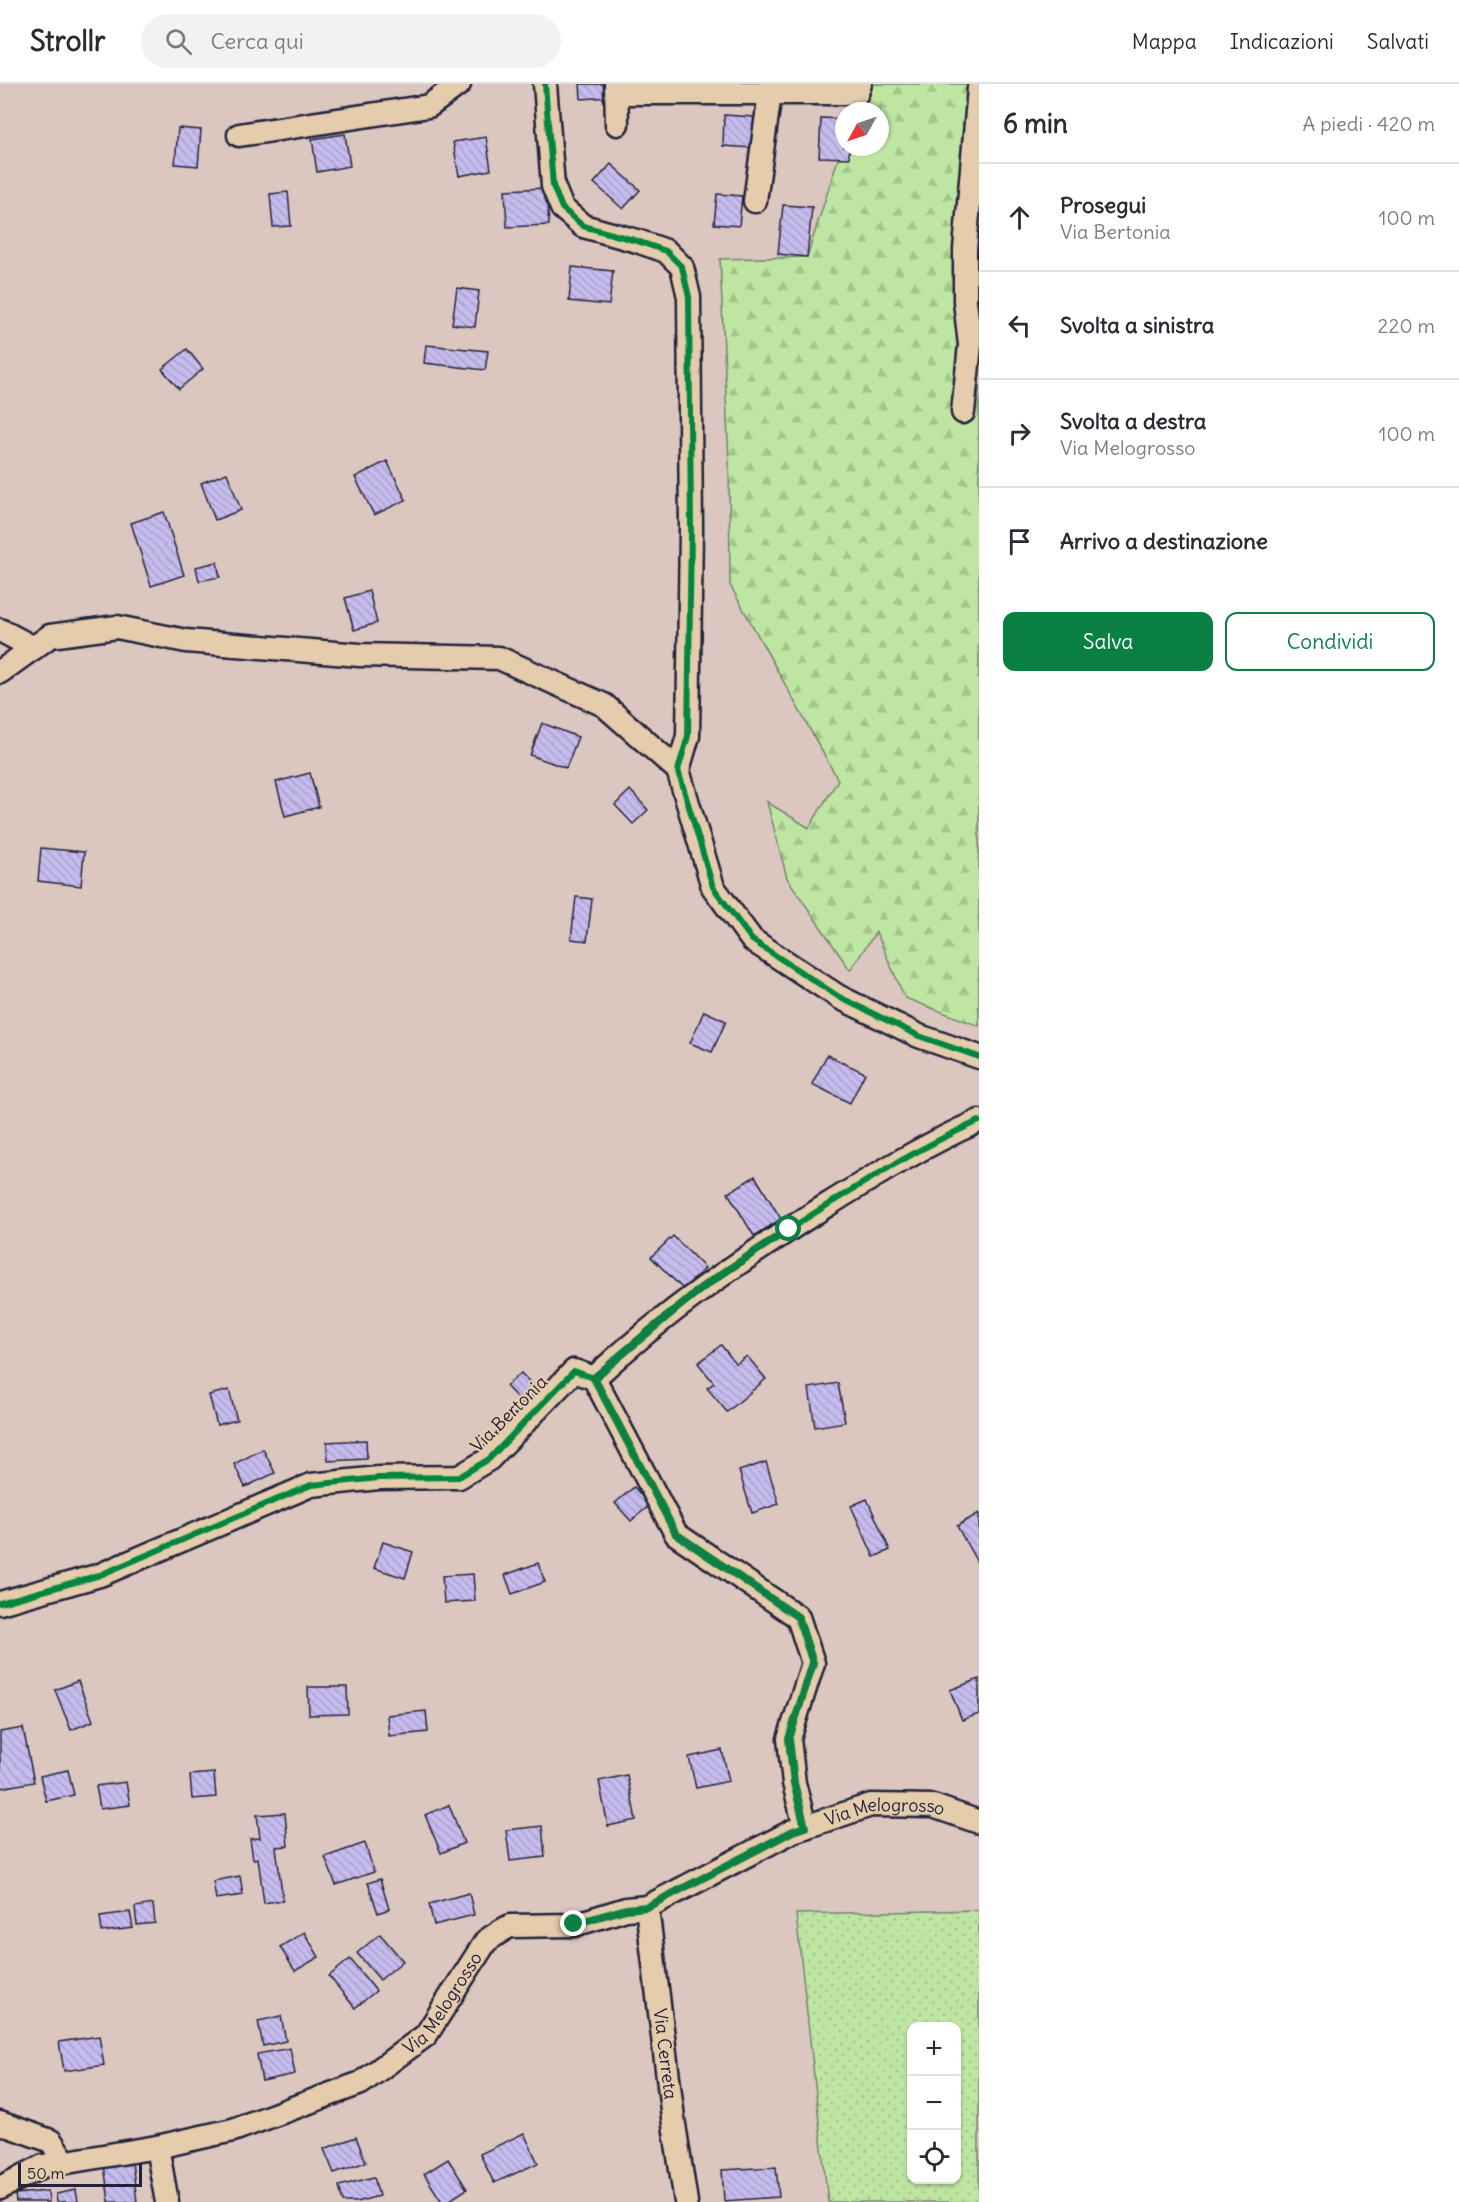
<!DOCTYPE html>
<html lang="it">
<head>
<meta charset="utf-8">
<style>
	:root { --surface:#fff; --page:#f2f2f3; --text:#2b2b33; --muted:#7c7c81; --line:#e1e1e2; --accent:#0b8043 }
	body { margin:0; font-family:Delius,sans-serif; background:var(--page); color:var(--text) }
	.controls { position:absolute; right:18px; bottom:18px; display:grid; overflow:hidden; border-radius:12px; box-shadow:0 2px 4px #0004 }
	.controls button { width:54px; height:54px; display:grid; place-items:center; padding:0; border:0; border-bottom:2px solid var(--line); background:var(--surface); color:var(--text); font:30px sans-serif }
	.compass { position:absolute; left:835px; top:18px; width:54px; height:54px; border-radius:50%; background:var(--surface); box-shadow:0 2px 4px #0004; rotate:230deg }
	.scale { position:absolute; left:18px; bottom:15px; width:124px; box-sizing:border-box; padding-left:6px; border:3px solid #22223b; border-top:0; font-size:16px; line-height:21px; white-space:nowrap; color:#22223b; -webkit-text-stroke:4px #e4ccad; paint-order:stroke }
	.stop { position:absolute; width:18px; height:18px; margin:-14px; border:4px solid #0b8043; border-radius:50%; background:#fff }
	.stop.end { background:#0b8043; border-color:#fff; box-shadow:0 2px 6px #0008 }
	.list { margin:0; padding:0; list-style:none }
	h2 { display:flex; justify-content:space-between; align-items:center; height:78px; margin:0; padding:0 24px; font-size:26px }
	h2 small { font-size:20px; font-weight:400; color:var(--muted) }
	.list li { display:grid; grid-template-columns:39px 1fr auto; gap:18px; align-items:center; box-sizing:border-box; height:108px; padding:0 24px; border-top:2px solid var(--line) }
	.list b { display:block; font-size:22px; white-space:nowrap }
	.list p { margin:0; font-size:20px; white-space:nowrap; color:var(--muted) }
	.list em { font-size:20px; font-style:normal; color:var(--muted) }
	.actions { display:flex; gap:12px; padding:18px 24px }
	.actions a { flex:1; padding:14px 0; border:2px solid var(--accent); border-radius:12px; text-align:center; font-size:21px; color:var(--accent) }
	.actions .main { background:var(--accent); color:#fff }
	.icon { flex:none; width:33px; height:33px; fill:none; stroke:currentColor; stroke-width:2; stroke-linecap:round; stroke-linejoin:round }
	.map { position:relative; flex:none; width:979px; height:2118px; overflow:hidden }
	header { display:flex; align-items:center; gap:36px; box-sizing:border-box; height:84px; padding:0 30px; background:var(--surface); border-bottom:2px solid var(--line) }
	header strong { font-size:28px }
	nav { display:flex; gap:33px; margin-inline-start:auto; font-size:21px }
	.search { width:420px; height:54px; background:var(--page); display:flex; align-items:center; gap:15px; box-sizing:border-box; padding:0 21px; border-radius:33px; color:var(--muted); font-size:22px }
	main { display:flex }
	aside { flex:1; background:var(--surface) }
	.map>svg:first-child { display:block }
	.grass { fill:url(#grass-dots); stroke:#70846e; stroke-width:1.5; fill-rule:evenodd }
	.forest { fill:url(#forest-firs); stroke:#70846e; stroke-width:1.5 }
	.building { fill:url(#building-back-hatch); stroke:#22223b; stroke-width:1.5 }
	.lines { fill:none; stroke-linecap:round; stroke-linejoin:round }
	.minor-casing { stroke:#22223b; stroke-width:27 }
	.minor { stroke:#e4ccad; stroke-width:22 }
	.cycleway-casing { stroke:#e4ccad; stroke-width:10 }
	.cycleway { stroke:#00873e; stroke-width:6 }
	.route { stroke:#0b8043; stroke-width:8 }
	.labels { text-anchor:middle; stroke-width:4.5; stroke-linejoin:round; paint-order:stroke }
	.street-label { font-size:18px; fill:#22223b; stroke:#e4ccad }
</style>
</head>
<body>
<header>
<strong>Strollr</strong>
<div class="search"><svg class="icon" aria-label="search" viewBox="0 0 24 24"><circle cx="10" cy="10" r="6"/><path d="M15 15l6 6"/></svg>Cerca qui</div>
<nav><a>Mappa</a><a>Indicazioni</a><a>Salvati</a></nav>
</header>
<main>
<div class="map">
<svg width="979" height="2118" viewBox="0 0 979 2118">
	<defs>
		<pattern id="grass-dots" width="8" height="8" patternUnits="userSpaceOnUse" patternTransform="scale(1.5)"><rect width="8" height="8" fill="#bee6a2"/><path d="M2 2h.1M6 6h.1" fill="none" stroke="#a3c58c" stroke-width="1.8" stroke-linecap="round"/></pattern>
		<pattern id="forest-firs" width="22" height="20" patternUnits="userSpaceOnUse" patternTransform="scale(1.5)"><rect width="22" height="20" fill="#bee6a2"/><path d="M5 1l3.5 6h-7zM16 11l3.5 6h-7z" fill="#a3c58c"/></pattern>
		<pattern id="building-back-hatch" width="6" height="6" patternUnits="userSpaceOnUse" patternTransform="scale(1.5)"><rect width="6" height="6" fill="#c6bbed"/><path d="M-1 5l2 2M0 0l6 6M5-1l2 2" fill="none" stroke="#aaa0cc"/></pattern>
	</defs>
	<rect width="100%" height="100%" fill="#dbc7c0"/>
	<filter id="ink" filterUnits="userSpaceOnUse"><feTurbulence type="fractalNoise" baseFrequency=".0167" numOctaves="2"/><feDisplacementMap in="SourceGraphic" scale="12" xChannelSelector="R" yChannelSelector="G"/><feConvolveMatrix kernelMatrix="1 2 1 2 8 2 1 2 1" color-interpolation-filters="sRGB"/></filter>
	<g filter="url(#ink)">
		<path class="grass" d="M979,1826V2118H828L796,1830ZM912,1942H956V2096H912Z"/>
		<polygon class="forest" points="871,0 979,0 979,942 905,914 876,848 850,886 787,794 767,718 809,744 838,696 730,501 729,379 720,175 807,173 844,56 844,63 880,63 880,27 855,27"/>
		<g class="building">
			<polygon points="580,0 609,0 610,13 581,15"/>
			<polygon points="724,31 754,33 753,64 723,62"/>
			<polygon points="821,34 844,35 844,63 849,63 849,74 819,73"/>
			<polygon points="178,44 201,46 198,82 175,80"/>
			<polygon points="345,50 350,82 317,88 312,55"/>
			<polygon points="486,53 491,86 459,92 453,58"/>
			<polygon points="611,80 640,106 623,125 594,99"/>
			<polygon points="546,104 549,141 507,143 505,106"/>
			<polygon points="288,108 291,142 273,143 270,110"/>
			<polygon points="717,110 742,112 739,142 714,140"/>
			<polygon points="783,121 812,123 807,173 778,170"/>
			<polygon points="572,183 613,187 609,221 569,217"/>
			<polygon points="457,204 479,207 475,243 452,240"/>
			<polygon points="426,261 488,267 485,286 424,279"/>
			<polygon points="187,265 203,285 179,305 162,285"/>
			<polygon points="387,377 406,416 374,431 355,393"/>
			<polygon points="227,389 241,426 215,436 201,399"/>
			<polygon points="164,428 184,491 151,502 131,439"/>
			<polygon points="217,478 220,493 199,497 196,483"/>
			<polygon points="369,507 377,539 354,546 345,514"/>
			<polygon points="542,639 578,653 566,684 530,671"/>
			<polygon points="310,689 319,723 285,732 276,698"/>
			<polygon points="630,706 648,726 633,740 615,721"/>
			<polygon points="41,764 84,768 81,802 38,797"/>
			<polygon points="576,813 592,815 587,857 571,855"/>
			<polygon points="704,927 726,937 712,968 690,959"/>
			<polygon points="827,971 865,989 850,1019 812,1000"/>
			<polygon points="755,1092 781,1135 754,1152 728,1109"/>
			<polygon points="673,1152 705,1184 683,1205 651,1173"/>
			<polygon points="721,1261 736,1280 747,1272 766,1295 727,1328 707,1304 714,1299 698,1279"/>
			<polygon points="521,1289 537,1306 522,1319 506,1302"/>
			<polygon points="838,1299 845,1338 815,1343 809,1304"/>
			<polygon points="229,1306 237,1336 217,1341 209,1311"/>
			<polygon points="366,1356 367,1375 328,1377 327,1358"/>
			<polygon points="263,1365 275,1389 245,1403 234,1380"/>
			<polygon points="766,1378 779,1420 752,1429 739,1387"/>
			<polygon points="634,1403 650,1421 631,1437 615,1419"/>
			<polygon points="867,1415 890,1466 874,1473 851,1422"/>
			<polygon points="979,1429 979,1482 957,1442"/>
			<polygon points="383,1458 413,1468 405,1494 374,1484"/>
			<polygon points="538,1479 545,1498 512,1510 505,1491"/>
			<polygon points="473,1490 475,1517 444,1519 442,1492"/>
			<polygon points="979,1595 979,1630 962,1636 950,1606"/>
			<polygon points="78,1597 93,1637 71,1646 55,1606"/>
			<polygon points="308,1603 347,1603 348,1630 309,1631"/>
			<polygon points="426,1627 428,1648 389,1652 387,1631"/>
			<polygon points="23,1644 34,1698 0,1704 0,1648"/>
			<polygon points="722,1666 729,1697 696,1704 689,1673"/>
			<polygon points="68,1686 74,1711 46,1717 40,1692"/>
			<polygon points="214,1689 216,1713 192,1715 190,1691"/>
			<polygon points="627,1691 636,1736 608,1742 599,1697"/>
			<polygon points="126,1698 130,1721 100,1725 96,1702"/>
			<polygon points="449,1721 464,1759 441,1769 425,1731"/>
			<polygon points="285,1729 288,1762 276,1763 283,1816 264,1819 258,1774 253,1775 250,1755 260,1754 257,1731"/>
			<polygon points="542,1742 545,1773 510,1777 506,1746"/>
			<polygon points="365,1759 374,1788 336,1801 325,1773"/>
			<polygon points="240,1792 243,1811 216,1815 213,1797"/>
			<polygon points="380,1795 389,1825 378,1829 368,1799"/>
			<polygon points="469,1809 474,1831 434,1841 429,1820"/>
			<polygon points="153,1820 155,1839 137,1841 135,1823"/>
			<polygon points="130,1828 133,1844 102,1848 100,1832"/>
			<polygon points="304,1848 319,1873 295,1887 280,1863"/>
			<polygon points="380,1850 403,1877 380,1896 357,1869"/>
			<polygon points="350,1875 376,1907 355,1924 329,1892"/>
			<polygon points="281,1932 286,1957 263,1962 258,1937"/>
			<polygon points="99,1952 104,1981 64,1987 59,1958"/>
			<polygon points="290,1964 295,1990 262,1997 257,1970"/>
			<polygon points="524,2049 538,2079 494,2099 480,2070"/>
			<polygon points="356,2053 366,2078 334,2089 324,2065"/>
			<polygon points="448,2075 467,2105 447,2118 442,2118 424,2090"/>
			<polygon points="132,2078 137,2118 109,2118 104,2081"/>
			<polygon points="776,2083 779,2113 724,2117 722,2086"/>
			<polygon points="374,2093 379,2112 357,2118 343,2118 339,2102"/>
			<polygon points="76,2106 78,2118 57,2118 56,2110"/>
			<polygon points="48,2107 49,2118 16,2118 15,2110"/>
		</g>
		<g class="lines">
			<g class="minor-casing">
				<g id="minor">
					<polyline points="545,0 553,102 562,124 583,142 637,157 666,167 682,183 689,213 691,446 688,652 678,686 713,803 752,856 839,913 919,952 979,973"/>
					<polyline points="616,0 617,40"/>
					<polyline points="617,9 857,9 860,0"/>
					<polyline points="239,51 429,22 459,0"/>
					<polyline points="755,117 770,9"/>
					<polyline points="963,328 970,261 965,217 965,165 979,4"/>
					<polyline points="0,546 34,564"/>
					<polyline points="0,588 50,552 117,543 186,557 360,571 499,574 604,621 678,686"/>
					<polyline points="594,1294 676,1450 798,1533 813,1579 789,1655 794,1699 805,1743"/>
					<path d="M0,1519L100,1491L311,1401L379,1394L459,1393L489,1375L574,1287L594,1294C665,1228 742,1175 824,1123C874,1092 924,1061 979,1037"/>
					<path id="s1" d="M647,1823L673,2034L686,2118"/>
					<polyline points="0,2039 51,2057 64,2077"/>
					<polyline points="157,2063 167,2118"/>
					<path id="s2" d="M0,2104L43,2082L157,2063L233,2046L361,1999L426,1951L486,1857L501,1847L510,1842L574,1841L626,1825L647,1823L793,1747L871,1721L933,1722L979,1738"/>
				</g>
			</g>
			<use href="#minor" class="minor"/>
			<g class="cycleway-casing">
				<g id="cycleway">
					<polyline points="545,0 553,102 562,124 583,142 637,157 666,167 682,183 689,213 691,446 688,652 678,686 713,803 752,856 839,913 919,952 979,973"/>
					<path d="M0,1519L100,1491L311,1401L379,1394L459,1393L489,1375L574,1287L594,1294C665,1228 742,1175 824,1123C874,1092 924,1061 979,1037"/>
				</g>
			</g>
			<use href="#cycleway" class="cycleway"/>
		</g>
	</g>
	<g class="lines" filter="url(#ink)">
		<polyline class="route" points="574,1840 626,1825 647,1823 793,1747 805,1743 794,1699 789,1655 813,1579 798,1533 676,1450 594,1294 702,1203 789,1145"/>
	</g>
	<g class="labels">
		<g class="street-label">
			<text transform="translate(509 1330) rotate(-45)" y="6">Via Bertonia</text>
			<text dy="6" stroke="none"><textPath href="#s2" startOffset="998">Via Melogrosso</textPath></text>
			<text dy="6" stroke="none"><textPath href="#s2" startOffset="494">Via Melogrosso</textPath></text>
			<text dy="6" stroke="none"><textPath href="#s1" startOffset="148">Via Cerreta</textPath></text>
		</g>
	</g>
</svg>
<div class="controls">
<button>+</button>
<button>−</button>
<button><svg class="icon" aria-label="locate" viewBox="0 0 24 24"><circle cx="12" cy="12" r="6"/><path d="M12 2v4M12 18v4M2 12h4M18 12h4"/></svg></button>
</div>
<svg class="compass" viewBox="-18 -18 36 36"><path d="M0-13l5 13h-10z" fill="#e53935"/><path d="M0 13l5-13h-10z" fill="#7c7c81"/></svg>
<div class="scale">50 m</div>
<div class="stop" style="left:789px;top:1145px"></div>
<div class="stop end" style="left:574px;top:1840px"></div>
</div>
<aside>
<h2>6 min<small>A piedi · 420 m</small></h2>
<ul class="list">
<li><svg class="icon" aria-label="ahead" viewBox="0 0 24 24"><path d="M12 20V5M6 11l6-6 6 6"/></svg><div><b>Prosegui</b><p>Via Bertonia</p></div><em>100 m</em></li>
<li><svg class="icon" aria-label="left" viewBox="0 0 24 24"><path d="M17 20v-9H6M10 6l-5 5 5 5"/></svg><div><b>Svolta a sinistra</b></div><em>220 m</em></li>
<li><svg class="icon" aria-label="right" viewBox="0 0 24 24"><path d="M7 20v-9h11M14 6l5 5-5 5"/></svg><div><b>Svolta a destra</b><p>Via Melogrosso</p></div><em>100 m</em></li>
<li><svg class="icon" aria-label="arrive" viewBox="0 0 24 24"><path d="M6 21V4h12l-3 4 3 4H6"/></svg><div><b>Arrivo a destinazione</b></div></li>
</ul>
<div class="actions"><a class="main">Salva</a><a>Condividi</a></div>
</aside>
</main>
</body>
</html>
